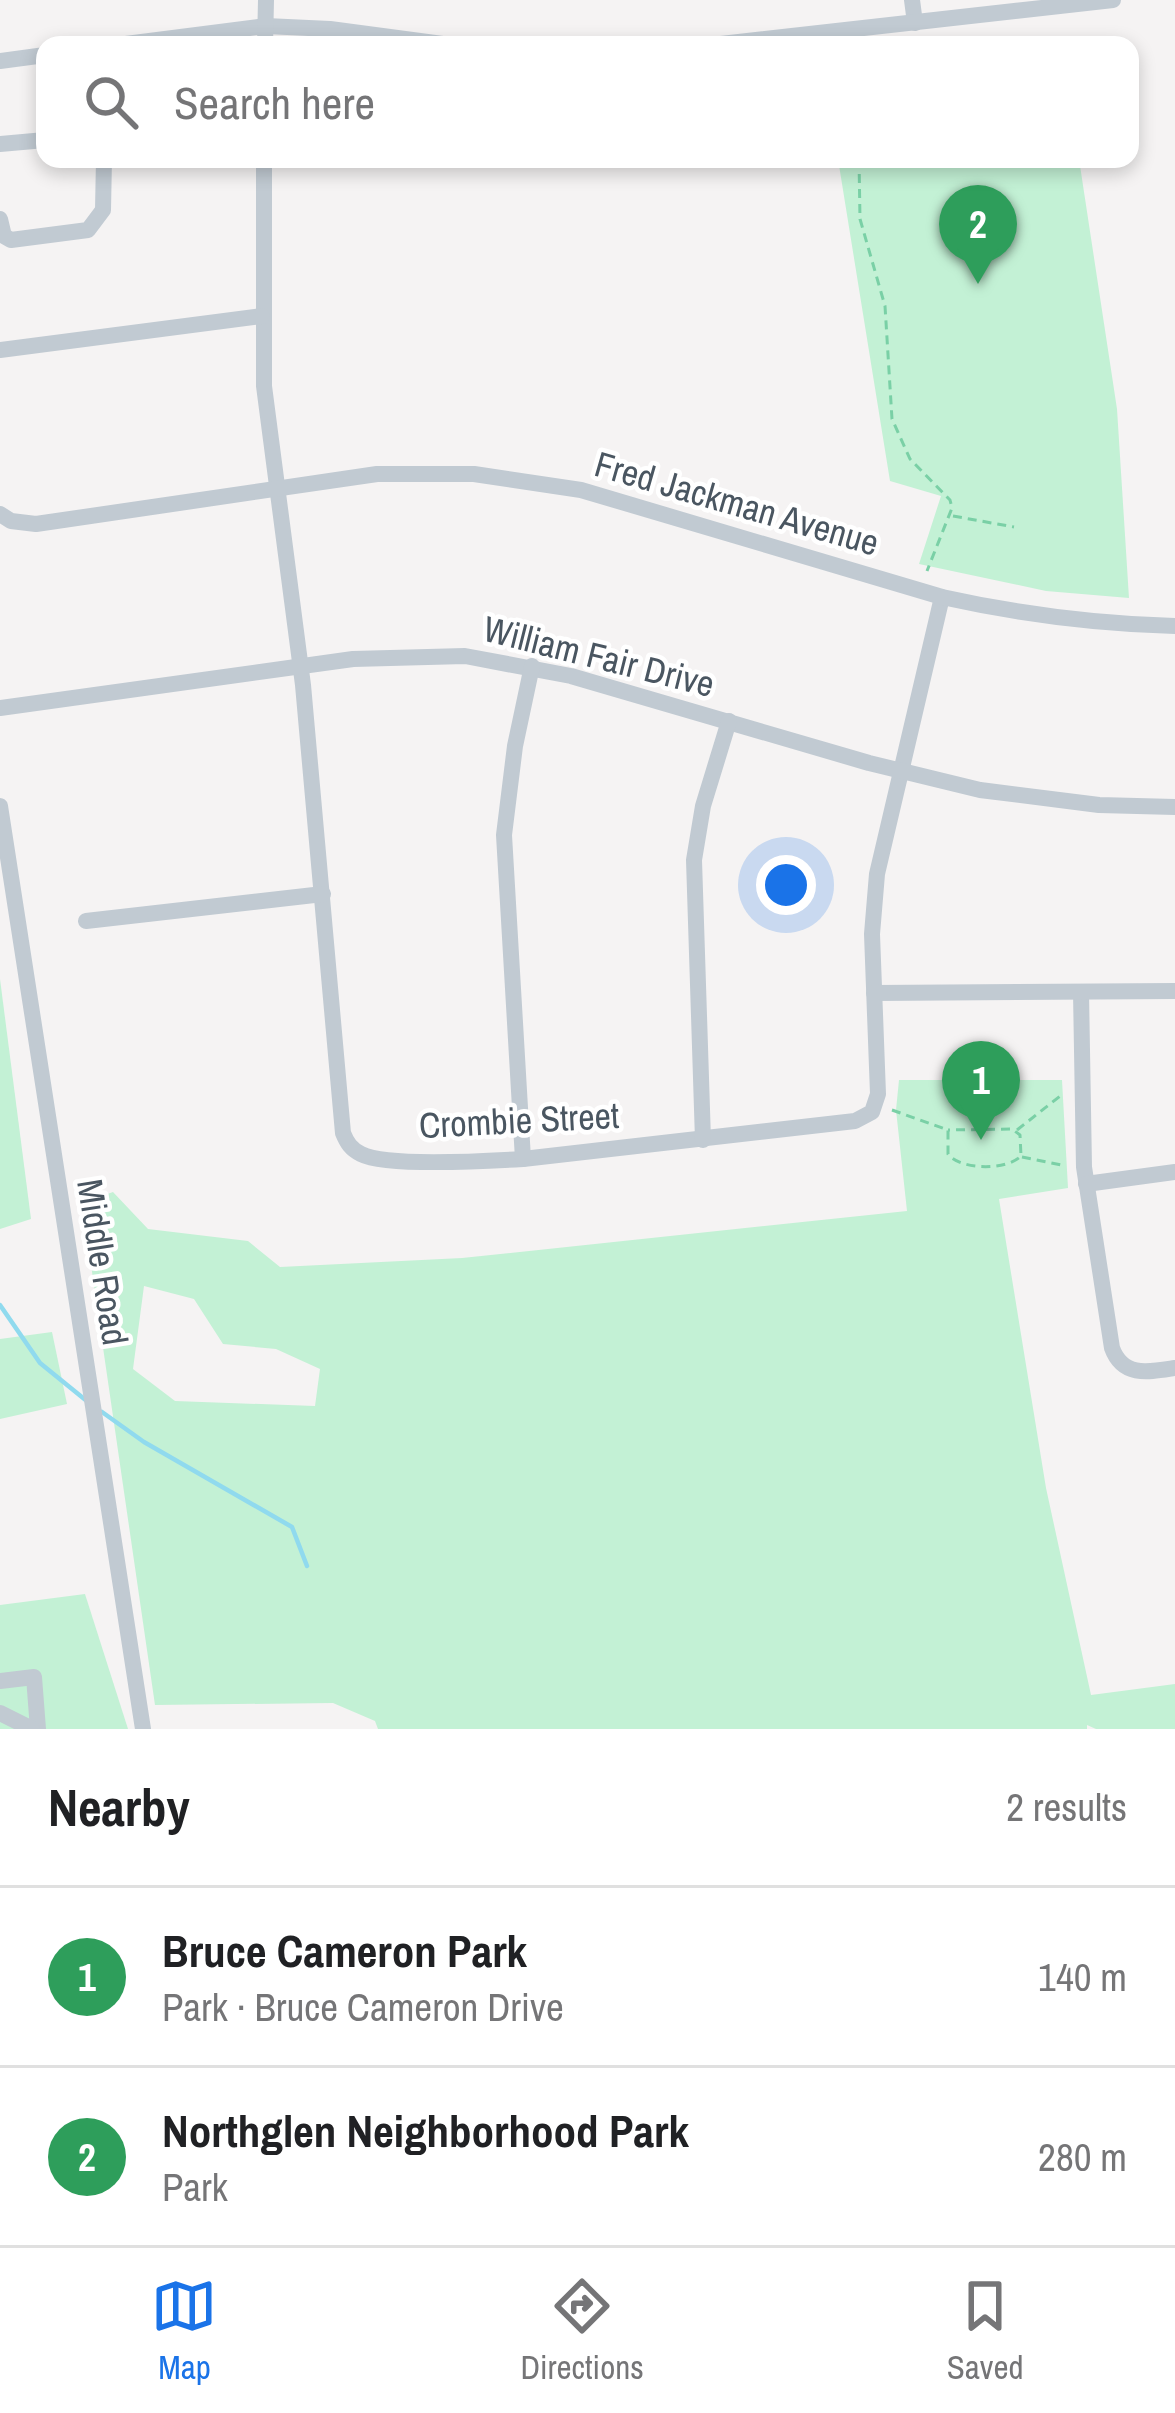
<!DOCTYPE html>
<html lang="en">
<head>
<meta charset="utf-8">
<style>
	:root { --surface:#fff; --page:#f6f6f6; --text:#202124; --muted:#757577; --line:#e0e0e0; --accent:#1a73e8 }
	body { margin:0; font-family:"Archivo Narrow",sans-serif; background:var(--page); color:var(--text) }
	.you { position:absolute; left:786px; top:885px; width:42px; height:42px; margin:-30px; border:9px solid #fff; border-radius:50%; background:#1a73e8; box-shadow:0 0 0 18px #1a73e833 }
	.badge { display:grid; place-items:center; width:78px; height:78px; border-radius:50%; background:var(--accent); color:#fff; font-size:39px; font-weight:700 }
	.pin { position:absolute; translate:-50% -99px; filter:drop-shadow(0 3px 6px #0008) }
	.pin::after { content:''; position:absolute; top:63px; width:42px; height:36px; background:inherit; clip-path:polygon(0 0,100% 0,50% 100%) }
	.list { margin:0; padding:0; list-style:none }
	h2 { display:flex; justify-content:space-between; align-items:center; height:156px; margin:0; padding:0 48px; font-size:51px }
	h2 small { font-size:39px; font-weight:400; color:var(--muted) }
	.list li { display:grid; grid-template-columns:78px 1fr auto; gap:36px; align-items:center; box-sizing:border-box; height:180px; padding:0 48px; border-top:3px solid var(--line) }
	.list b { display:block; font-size:45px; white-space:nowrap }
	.list p { margin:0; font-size:39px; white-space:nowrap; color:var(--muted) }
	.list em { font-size:39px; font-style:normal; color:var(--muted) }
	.icon { flex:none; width:66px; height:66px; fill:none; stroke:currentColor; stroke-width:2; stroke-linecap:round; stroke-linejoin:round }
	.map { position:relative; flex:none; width:1175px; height:1729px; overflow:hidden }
	.search { position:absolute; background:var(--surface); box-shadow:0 6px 18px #0003; left:36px; right:36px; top:36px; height:132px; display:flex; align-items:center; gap:30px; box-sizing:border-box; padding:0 42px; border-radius:24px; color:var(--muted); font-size:45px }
	.sheet { height:516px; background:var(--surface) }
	nav { display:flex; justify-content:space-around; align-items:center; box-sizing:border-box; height:168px; border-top:3px solid var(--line); background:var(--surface); font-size:33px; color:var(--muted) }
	nav a { display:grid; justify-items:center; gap:6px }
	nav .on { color:var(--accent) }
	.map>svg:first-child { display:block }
	.green { fill:#c3f1d5; fill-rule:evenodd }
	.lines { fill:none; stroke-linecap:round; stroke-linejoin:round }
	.stream { stroke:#90daee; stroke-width:4.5 }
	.path { stroke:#7ad0a6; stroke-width:3; stroke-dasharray:9 6; stroke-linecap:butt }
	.minor { stroke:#c1cad2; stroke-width:16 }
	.labels { text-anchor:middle; stroke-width:9; stroke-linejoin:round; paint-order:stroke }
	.street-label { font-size:36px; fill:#4a5661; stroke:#fff }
</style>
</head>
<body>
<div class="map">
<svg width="1175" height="1729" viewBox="0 0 1175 1729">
	<rect width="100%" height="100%" fill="#f5f3f3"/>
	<g class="green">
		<polygon points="838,159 1079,159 1117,409 1129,598 1046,591 919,564 941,496 890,481"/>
		<polygon points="0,979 31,1219 0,1229"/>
		<path d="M899,1080H1062L1068,1188L999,1199L1046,1488L1091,1695L1175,1684V1729H1096L1087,1725V1729H378L375,1721L333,1703L155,1705L82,1203L113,1192L148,1229L248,1241L280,1267L462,1258L907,1211L896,1110ZM144,1286L194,1299L223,1344L276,1349L320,1369L315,1406L175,1401L133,1369Z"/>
		<polygon points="52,1332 67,1404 0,1419 0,1339"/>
		<polygon points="85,1594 128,1729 0,1729 0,1605"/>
	</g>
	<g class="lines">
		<g class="stream">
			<polyline points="0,1305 40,1363 88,1402"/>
			<polyline points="102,1412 144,1442 292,1527 307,1566"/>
		</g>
		<g class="path">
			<polyline points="998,45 1001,36"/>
			<polyline points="846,159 869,166 885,159"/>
			<polyline points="859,159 860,219 885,306 892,419 910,459 950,500 952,508 927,571"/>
			<polyline points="953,516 1014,527"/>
			<path d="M892,1110L948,1130V1154C960,1170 1006,1171 1021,1156L1020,1135L1012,1129L948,1130"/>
			<polyline points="1017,1130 1064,1093"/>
			<polyline points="1022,1157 1066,1166"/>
		</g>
		<g class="minor">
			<polyline points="912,0 915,23"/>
			<polyline points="118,45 266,26 330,29 450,45"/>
			<polyline points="265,45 266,0"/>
			<polyline points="712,45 1113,0"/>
			<polyline points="0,61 45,55"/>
			<polyline points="0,144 45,140"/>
			<path d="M264,159V386L303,685L343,1133C347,1143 351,1149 361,1154C386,1167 490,1161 523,1159L855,1121L872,1112L878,1094L872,934L877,874L942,597"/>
			<polyline points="0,219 4,236 11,240 88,230 103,210 104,159"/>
			<polyline points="0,350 262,316"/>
			<path d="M0,514L11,521L36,524L377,474H474L581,490L942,597C1019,614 1095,624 1175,626"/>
			<polyline points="0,708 353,659 465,656 571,676 869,763 980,790 1099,805 1175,807"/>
			<polyline points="0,806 143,1729"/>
			<polyline points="86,921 323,894"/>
			<path d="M1081,992L1084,1167L1112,1348C1123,1378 1149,1372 1175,1368"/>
			<polyline points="874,993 1175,991"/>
			<polyline points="703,1140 694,860 703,806 729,721"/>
			<polyline points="523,1159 504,835 515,746 532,666"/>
			<polyline points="1086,1184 1175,1172"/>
			<polyline points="0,1681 34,1677 38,1729"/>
			<polyline points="0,1713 32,1729"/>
		</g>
	</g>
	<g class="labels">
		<g class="street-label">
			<text transform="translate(737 503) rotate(16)" y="13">Fred Jackman Avenue</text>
			<text transform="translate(599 656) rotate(14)" y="13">William Fair Drive</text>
			<text transform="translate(519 1120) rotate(-3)" y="13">Crombie Street</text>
			<text transform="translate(103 1262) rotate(81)" y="13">Middle Road</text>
		</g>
	</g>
</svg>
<div class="you"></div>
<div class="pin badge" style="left:981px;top:1140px;background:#2e9e5b">1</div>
<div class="pin badge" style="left:978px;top:284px;background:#2e9e5b">2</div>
<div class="search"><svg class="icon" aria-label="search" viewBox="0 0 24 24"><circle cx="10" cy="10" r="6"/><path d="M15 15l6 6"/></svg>Search here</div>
</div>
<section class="sheet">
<h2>Nearby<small>2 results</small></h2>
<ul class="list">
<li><span class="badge" style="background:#2e9e5b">1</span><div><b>Bruce Cameron Park</b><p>Park · Bruce Cameron Drive</p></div><em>140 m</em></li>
<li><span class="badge" style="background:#2e9e5b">2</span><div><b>Northglen Neighborhood Park</b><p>Park</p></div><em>280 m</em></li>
</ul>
</section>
<nav>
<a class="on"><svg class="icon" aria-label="map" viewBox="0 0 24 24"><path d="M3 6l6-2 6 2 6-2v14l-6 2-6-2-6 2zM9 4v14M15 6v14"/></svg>Map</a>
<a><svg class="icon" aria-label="directions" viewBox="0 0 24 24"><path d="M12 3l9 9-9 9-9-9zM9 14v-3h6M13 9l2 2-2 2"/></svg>Directions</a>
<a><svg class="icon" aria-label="saved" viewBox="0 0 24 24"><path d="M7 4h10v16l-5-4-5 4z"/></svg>Saved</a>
</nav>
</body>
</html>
